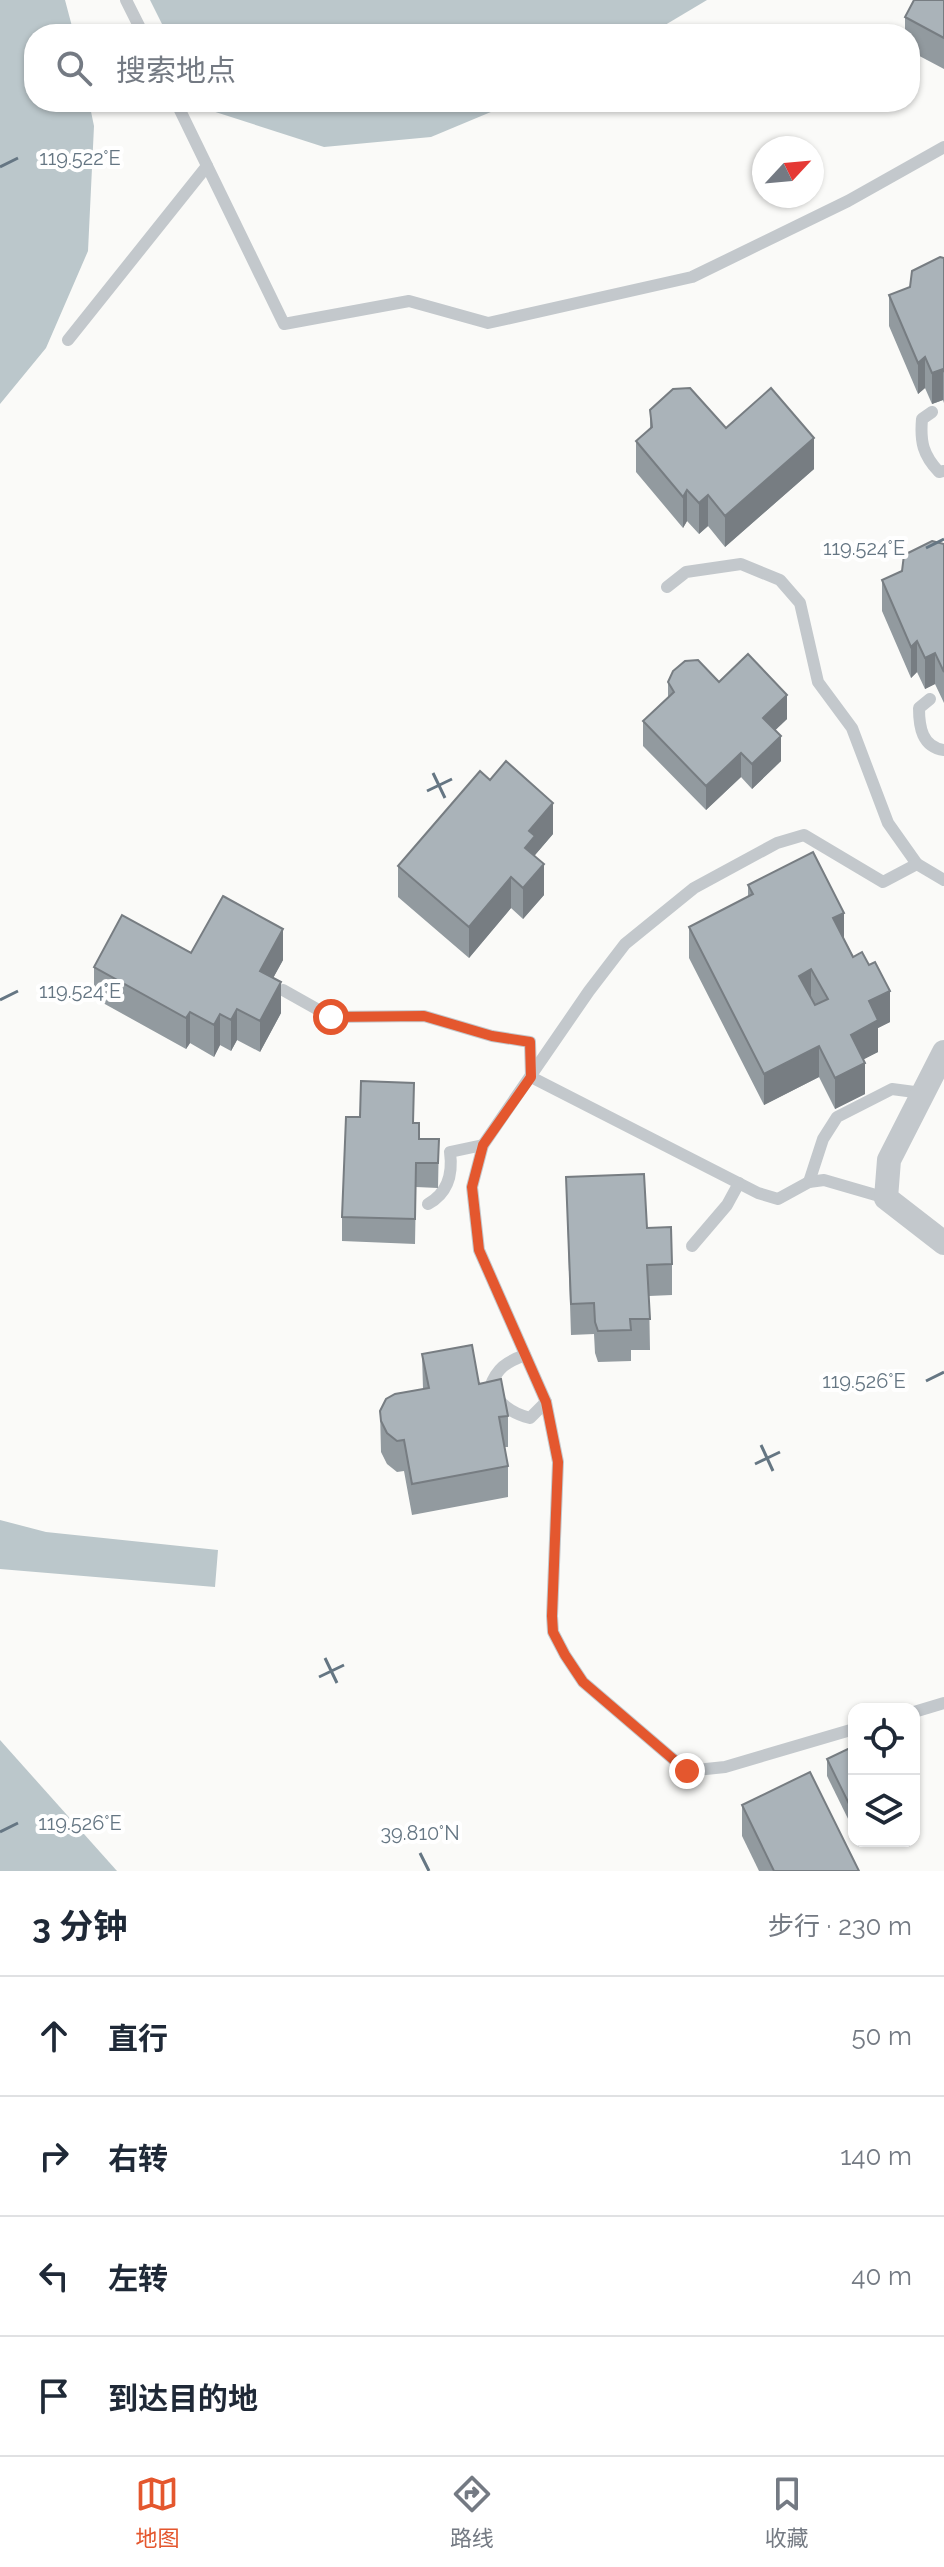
<!DOCTYPE html>
<html lang="zh">
<head>
<meta charset="utf-8">
<style>
	:root { --surface:#fff; --page:#f2f2f3; --text:#1f2937; --muted:#747a83; --line:#e0e1e3; --accent:#e4572e }
	body { margin:0; font-family:Raleway,"Noto Sans SC",sans-serif; background:var(--page); color:var(--text) }
	.controls { position:absolute; right:24px; bottom:24px; display:grid; overflow:hidden; border-radius:16px; box-shadow:0 2px 6px #0004 }
	.controls button { width:72px; height:72px; display:grid; place-items:center; padding:0; border:0; border-bottom:2px solid var(--line); background:var(--surface); color:var(--text); font:40px sans-serif }
	.compass { position:absolute; left:752px; top:136px; width:72px; height:72px; border-radius:50%; background:var(--surface); box-shadow:0 2px 6px #0004; rotate:64deg }
	.stop { position:absolute; width:24px; height:24px; margin:-18px; border:6px solid #e4572e; border-radius:50%; background:#fff }
	.stop.end { background:#e4572e; border-color:#fff; box-shadow:0 2px 8px #0008 }
	.list { margin:0; padding:0; list-style:none }
	h2 { display:flex; justify-content:space-between; align-items:center; height:104px; margin:0; padding:0 32px; font-size:34px }
	h2 small { font-size:26px; font-weight:400; color:var(--muted) }
	.list li { display:grid; grid-template-columns:52px 1fr auto; gap:24px; align-items:center; box-sizing:border-box; height:120px; padding:0 32px; border-top:2px solid var(--line) }
	.list b { display:block; font-size:30px; white-space:nowrap }
	.list em { font-size:26px; font-style:normal; color:var(--muted) }
	.icon { flex:none; width:44px; height:44px; fill:none; stroke:currentColor; stroke-width:2; stroke-linecap:round; stroke-linejoin:round }
	.map { position:relative; flex:none; width:944px; height:1871px; overflow:hidden }
	.search { position:absolute; background:var(--surface); box-shadow:0 2px 6px #0004; left:24px; right:24px; top:24px; height:88px; display:flex; align-items:center; gap:20px; box-sizing:border-box; padding:0 28px; border-radius:32px; color:var(--muted); font-size:30px }
	.sheet { height:584px; background:var(--surface) }
	nav { display:flex; justify-content:space-around; align-items:center; box-sizing:border-box; height:112px; border-top:2px solid var(--line); background:var(--surface); font-size:22px; color:var(--muted) }
	nav a { display:grid; justify-items:center; gap:4px }
	nav .on { color:var(--accent) }
	.map>svg:first-child { display:block }
	.water { fill:#bbc7cb }
	.lines { fill:none; stroke-linecap:round; stroke-linejoin:round }
	.service { stroke:#c3c8cc; stroke-width:12 }
	.minor { stroke:#c3c8cc; stroke-width:24 }
	.wall { fill:#929a9f }
	.shaded-wall { fill:#777d82 }
	.building { fill:#aab3b9; stroke:#777d82; stroke-width:2; fill-rule:evenodd }
	.route { stroke:#e4572e; stroke-width:10 }
	.ticks { fill:none; stroke:#657683; stroke-width:3 }
	.ticks-label { font-size:20px; text-anchor:middle; fill:#657683; stroke:#fff; stroke-width:8; stroke-linejoin:round; paint-order:stroke }
</style>
</head>
<body>
<div class="map">
<svg width="944" height="1871" viewBox="0 0 944 1871">
	<rect width="100%" height="100%" fill="#fafaf8"/>
	<g class="water">
		<polygon points="0,0 65,0 74,34 34,34 34,102 89,102 94,126 88,251 46,348 0,404"/>
		<polygon points="150,0 707,0 650,34 167,34"/>
		<polygon points="200,102 515,102 431,137 324,147 203,108"/>
		<polygon points="0,1520 46,1532 218,1550 215,1587 0,1569"/>
		<polygon points="0,1740 117,1871 0,1871"/>
	</g>
	<g class="lines">
		<g class="service">
			<polyline points="126,0 143,34"/>
			<polyline points="176,102 284,324 409,301 488,323 692,277 848,201 944,147"/>
			<polyline points="68,340 207,166"/>
			<path d="M932,412L922,419C920,442 923,455 939,472L944,471"/>
			<polyline points="667,587 686,572 741,564 780,580 800,603 818,682 852,728 888,823 917,864"/>
			<path d="M930,699L919,708C919,727 922,747 944,750"/>
			<polyline points="283,990 331,1017 424,1016 492,1036 530,1042 531,1077 758,1193 778,1199 809,1182 824,1180 886,1198"/>
			<polyline points="809,1182 823,1139 837,1117 892,1089 922,1093"/>
			<path d="M428,1204C448,1193 453,1174 450,1152L483,1145"/>
			<polyline points="692,1246 727,1205 739,1183"/>
			<path d="M525,1355C506,1362 497,1368 490,1387C500,1404 510,1413 530,1418L546,1402"/>
			<polyline points="914,1712 944,1703"/>
			<polyline points="854,1729 725,1767 687,1771 583,1682 565,1655 553,1632 552,1616 558,1462 546,1402 479,1250 472,1187 483,1145 589,991 625,944 694,888 777,843 804,835 883,882 917,864 944,880"/>
		</g>
		<polyline class="minor" points="944,1052 889,1160 886,1198 944,1243"/>
	</g>
	<g class="wall">
		<polygon points="944,0 944,69 910,51 910,34 905,34 905,17"/>
		<polygon points="944,258 944,403 943,400 932,404 925,388 918,394 889,326 889,295 910,287"/>
		<polygon points="650,410 726,428 814,469 725,547 708,526 699,534 687,521 683,528 636,472 636,441 650,429"/>
		<polygon points="944,544 944,703 935,684 925,689 917,672 911,678 882,611 882,580 902,571"/>
		<polygon points="668,682 719,682 787,719 775,730 781,761 752,789 741,777 706,810 643,746 643,721 668,698"/>
		<polygon points="553,834 535,855 544,895 523,919 511,908 469,958 398,897 398,866"/>
		<polygon points="748,885 844,939 890,1022 878,1028 878,1052 863,1059 865,1094 835,1109 819,1077 764,1105 689,958 689,927 748,897"/>
		<polygon points="191,953 283,960 273,978 281,1013 260,1052 237,1040 231,1051 220,1045 214,1057 190,1043 186,1049 94,998 94,967"/>
		<polygon points="414,1123 419,1139 439,1139 438,1188 416,1187 415,1244 342,1241 342,1217"/>
		<polygon points="566,1177 647,1228 672,1264 672,1295 649,1296 650,1350 631,1350 631,1361 598,1362 595,1353 594,1334 571,1335"/>
		<polygon points="422,1354 479,1384 508,1416 508,1447 504,1447 508,1466 508,1497 412,1515 404,1471 397,1472 387,1464 381,1452 380,1411 423,1389"/>
		<polygon points="854,1746 854,1831 827,1776 827,1759"/>
		<polygon points="742,1805 859,1871 759,1871 742,1836"/>
	</g>
	<g class="shaded-wall">
		<polygon points="925,357 925,388 918,394 918,363"/>
		<polygon points="943,369 943,400 932,404 932,373"/>
		<polygon points="814,438 814,469 725,547 725,516"/>
		<polygon points="687,490 687,521 683,528 683,497"/>
		<polygon points="708,495 708,526 699,534 699,503"/>
		<polygon points="917,641 917,672 911,678 911,647"/>
		<polygon points="935,653 935,684 925,689 925,658"/>
		<polygon points="787,695 787,719 763,742 763,718"/>
		<polygon points="781,736 781,761 752,789 752,764"/>
		<polygon points="741,753 741,777 706,810 706,786"/>
		<polygon points="553,803 553,834 535,855 535,867 525,848 529,831"/>
		<polygon points="544,864 544,895 523,919 523,888"/>
		<polygon points="511,877 511,908 469,958 469,927"/>
		<polygon points="844,913 844,944 833,918"/>
		<polygon points="283,929 283,960 260,1002 260,971"/>
		<polygon points="811,969 811,1000 799,976"/>
		<polygon points="281,982 281,1013 260,1052 260,1021"/>
		<polygon points="890,991 890,1022 878,1028 878,1052 851,1066 851,1035 869,1001"/>
		<polygon points="237,1009 237,1040 231,1051 231,1020"/>
		<polygon points="190,1012 190,1043 186,1049 186,1018"/>
		<polygon points="220,1014 220,1045 214,1057 214,1025"/>
		<polygon points="819,1046 819,1077 764,1105 764,1074"/>
		<polygon points="865,1063 865,1094 835,1109 835,1078"/>
	</g>
	<g class="building">
		<polygon points="914,0 944,0 944,38 905,17"/>
		<polygon points="940,257 944,258 944,372 943,369 932,373 925,357 918,363 889,295 910,287 912,271"/>
		<polygon points="690,388 726,428 771,388 814,438 725,516 708,495 699,503 687,490 683,497 636,441 652,427 650,410 673,389"/>
		<polygon points="932,541 944,544 944,672 935,653 925,658 917,641 911,647 882,580 902,571 904,555"/>
		<polygon points="748,654 787,695 763,718 781,736 752,764 741,753 706,786 643,721 674,692 668,682 673,671 685,661 698,660 719,682"/>
		<polygon points="506,761 553,803 529,831 535,836 525,848 544,864 523,888 511,877 469,927 398,866 480,771 490,780"/>
		<path d="M813,852L844,913L833,918L853,957L862,952L869,965L875,962L890,991L869,1001L878,1020L851,1035L865,1063L835,1078L819,1046L764,1074L689,927L753,894L748,885ZM811,969L828,999L815,1005L799,976Z"/>
		<polygon points="223,896 283,929 260,971 281,982 260,1021 237,1009 231,1020 220,1014 214,1025 190,1012 186,1018 94,967 122,915 191,953"/>
		<polygon points="361,1081 414,1083 413,1123 419,1123 419,1139 439,1139 438,1163 416,1163 415,1219 342,1217 346,1117 360,1117"/>
		<polygon points="644,1174 647,1228 671,1227 672,1264 647,1265 650,1319 630,1319 631,1330 598,1331 595,1322 594,1303 571,1304 566,1177"/>
		<polygon points="472,1345 479,1384 501,1379 508,1416 499,1417 508,1466 412,1484 404,1440 397,1441 387,1433 381,1421 380,1411 386,1399 395,1394 429,1388 422,1354"/>
		<polygon points="854,1746 854,1814 827,1759"/>
		<polygon points="810,1772 859,1871 774,1871 742,1805"/>
	</g>
	<g class="lines">
		<polyline class="route" points="331,1017 424,1016 492,1036 530,1042 531,1077 483,1145 472,1187 479,1250 546,1402 558,1462 552,1616 553,1632 565,1655 583,1682 687,1771"/>
	</g>
	<path class="ticks" d="M0,167L18,158M926,548L944,539M433,773L445,798M427,791L452,779M0,1000L18,991M926,1381L944,1372M761,1445L773,1471M755,1464L780,1452M325,1658L337,1683M319,1677L344,1665M0,1832L18,1823M420,1853L429,1871"/>
	<g class="ticks-label">
		<text x="80" y="165">119.522°E</text>
		<text x="864" y="555">119.524°E</text>
		<text x="80" y="998">119.524°E</text>
		<text x="864" y="1388">119.526°E</text>
		<text x="80" y="1830">119.526°E</text>
		<text x="420" y="1840">39.810°N</text>
	</g>
</svg>
<div class="controls">
<button><svg class="icon" aria-label="locate" viewBox="0 0 24 24"><circle cx="12" cy="12" r="6"/><path d="M12 2v4M12 18v4M2 12h4M18 12h4"/></svg></button>
<button><svg class="icon" aria-label="layers" viewBox="0 0 24 24"><path d="M12 4l9 5-9 5-9-5zM3 14l9 5 9-5"/></svg></button>
</div>
<svg class="compass" viewBox="-18 -18 36 36"><path d="M0-13l5 13h-10z" fill="#e53935"/><path d="M0 13l5-13h-10z" fill="#747a83"/></svg>
<div class="stop" style="left:331px;top:1017px"></div>
<div class="stop end" style="left:687px;top:1771px"></div>
<div class="search"><svg class="icon" aria-label="search" viewBox="0 0 24 24"><circle cx="10" cy="10" r="6"/><path d="M15 15l6 6"/></svg>搜索地点</div>
</div>
<section class="sheet">
<h2>3 分钟<small>步行 · 230 m</small></h2>
<ul class="list">
<li><svg class="icon" aria-label="ahead" viewBox="0 0 24 24"><path d="M12 20V5M6 11l6-6 6 6"/></svg><div><b>直行</b></div><em>50 m</em></li>
<li><svg class="icon" aria-label="right" viewBox="0 0 24 24"><path d="M7 20v-9h11M14 6l5 5-5 5"/></svg><div><b>右转</b></div><em>140 m</em></li>
<li><svg class="icon" aria-label="left" viewBox="0 0 24 24"><path d="M17 20v-9H6M10 6l-5 5 5 5"/></svg><div><b>左转</b></div><em>40 m</em></li>
<li><svg class="icon" aria-label="arrive" viewBox="0 0 24 24"><path d="M6 21V4h12l-3 4 3 4H6"/></svg><div><b>到达目的地</b></div></li>
</ul>
</section>
<nav>
<a class="on"><svg class="icon" aria-label="map" viewBox="0 0 24 24"><path d="M3 6l6-2 6 2 6-2v14l-6 2-6-2-6 2zM9 4v14M15 6v14"/></svg>地图</a>
<a><svg class="icon" aria-label="directions" viewBox="0 0 24 24"><path d="M12 3l9 9-9 9-9-9zM9 14v-3h6M13 9l2 2-2 2"/></svg>路线</a>
<a><svg class="icon" aria-label="saved" viewBox="0 0 24 24"><path d="M7 4h10v16l-5-4-5 4z"/></svg>收藏</a>
</nav>
</body>
</html>
